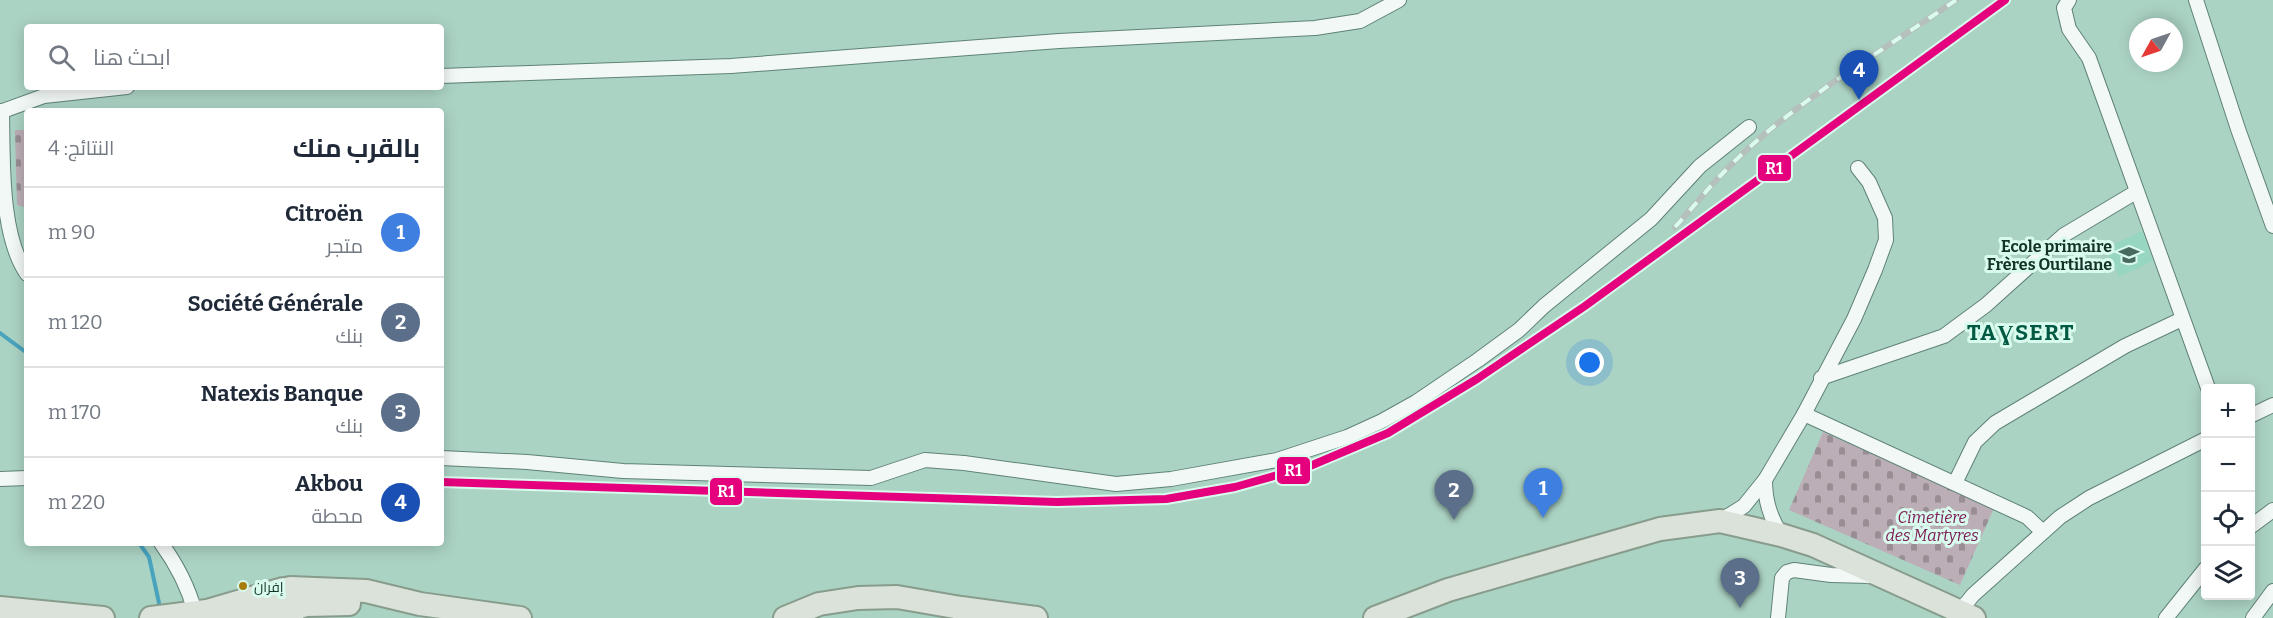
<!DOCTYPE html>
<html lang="ar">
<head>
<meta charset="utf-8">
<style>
	:root { --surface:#fff; --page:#f2f2f3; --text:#1f2937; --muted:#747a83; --line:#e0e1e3; --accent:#496a5f }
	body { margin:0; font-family:Bitter,Cairo,serif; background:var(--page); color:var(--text); direction:rtl }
	.controls { position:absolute; right:18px; bottom:18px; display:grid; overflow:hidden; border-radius:6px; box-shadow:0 3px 15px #0003 }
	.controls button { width:54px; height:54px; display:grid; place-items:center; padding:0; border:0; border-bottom:2px solid var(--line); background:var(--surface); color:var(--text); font:30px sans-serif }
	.compass { position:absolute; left:2129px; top:18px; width:54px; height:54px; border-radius:50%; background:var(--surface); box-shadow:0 3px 15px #0003; rotate:230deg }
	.you { position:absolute; left:1590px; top:363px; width:21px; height:21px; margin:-15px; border:4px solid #fff; border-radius:50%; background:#1a73e8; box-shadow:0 0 0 9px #1a73e833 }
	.badge { display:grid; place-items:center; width:39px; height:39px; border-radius:50%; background:var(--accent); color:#fff; font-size:20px; font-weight:700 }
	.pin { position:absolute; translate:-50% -50px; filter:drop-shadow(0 2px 3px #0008) }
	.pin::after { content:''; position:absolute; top:32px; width:21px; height:18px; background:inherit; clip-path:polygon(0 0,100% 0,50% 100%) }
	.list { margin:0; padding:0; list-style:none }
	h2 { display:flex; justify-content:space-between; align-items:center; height:78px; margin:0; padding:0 24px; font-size:26px }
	h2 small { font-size:20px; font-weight:400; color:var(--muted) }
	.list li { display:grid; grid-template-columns:39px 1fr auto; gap:18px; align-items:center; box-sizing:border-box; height:90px; padding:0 24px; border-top:2px solid var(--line) }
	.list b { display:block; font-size:22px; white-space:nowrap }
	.list p { margin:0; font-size:20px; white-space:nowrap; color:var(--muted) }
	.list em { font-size:20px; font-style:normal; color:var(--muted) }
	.icon { flex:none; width:33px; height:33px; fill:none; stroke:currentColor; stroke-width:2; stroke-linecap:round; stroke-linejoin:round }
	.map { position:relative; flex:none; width:2273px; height:618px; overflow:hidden; direction:ltr }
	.search { position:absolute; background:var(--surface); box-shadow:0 3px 15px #0003; left:24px; top:24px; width:420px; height:66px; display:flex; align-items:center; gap:15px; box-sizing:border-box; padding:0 21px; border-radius:6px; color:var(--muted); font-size:22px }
	.panel { position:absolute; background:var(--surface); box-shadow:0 3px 15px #0003; left:24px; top:108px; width:420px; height:438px; border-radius:6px; direction:rtl }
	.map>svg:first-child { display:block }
	.built { fill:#97d6c0 }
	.cemetery { fill:url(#cemetery-stones) }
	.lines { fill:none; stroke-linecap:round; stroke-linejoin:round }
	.stream { stroke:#49a3bd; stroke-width:4 }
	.minor-casing { stroke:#5f8277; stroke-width:16 }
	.primary-casing { stroke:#889c8b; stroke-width:26 }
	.minor { stroke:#f2f8f6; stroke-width:14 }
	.primary { stroke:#dbe2da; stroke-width:22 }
	.rail-casing { stroke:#b5bfbc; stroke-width:6 }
	.rail { stroke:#d8fbed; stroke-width:4; stroke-dasharray:11; stroke-linecap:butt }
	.rail-1-casing { stroke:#d8fbed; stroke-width:12 }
	.rail-1 { stroke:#e5007d; stroke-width:8 }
	.bus-dot { fill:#a87d0e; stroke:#d8fbed; stroke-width:2 }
	.labels { text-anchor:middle; stroke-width:6; stroke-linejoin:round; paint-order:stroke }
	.bus-label { font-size:14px; fill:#143228; stroke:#d8fbed; text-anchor:start }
	.poi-label { font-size:16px; font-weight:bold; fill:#143228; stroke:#d8fbed; text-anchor:end }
	.park-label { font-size:16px; font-style:italic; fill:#7c1a54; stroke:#d8fbed }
	.district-label { font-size:22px; font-weight:bold; letter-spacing:1.5px; fill:#015843; stroke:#d8fbed }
	.line-badge { stroke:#d8fbed; stroke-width:2 }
	.badge-label { font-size:16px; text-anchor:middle; font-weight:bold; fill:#fff }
</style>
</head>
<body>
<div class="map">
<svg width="2273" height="618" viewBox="0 0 2273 618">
	<defs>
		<pattern id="cemetery-stones" width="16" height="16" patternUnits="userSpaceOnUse" patternTransform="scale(1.5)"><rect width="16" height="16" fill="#bcaeb6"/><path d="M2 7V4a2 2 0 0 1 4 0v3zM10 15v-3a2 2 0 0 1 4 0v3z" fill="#988e94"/></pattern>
	</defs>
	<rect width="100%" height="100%" fill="#abd3c4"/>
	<polygon class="built" points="2142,231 2153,261 2119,277 2105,248"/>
	<g class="cemetery">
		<polygon points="15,130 27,130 27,208 17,205"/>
		<polygon points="1823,432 1994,508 1960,585 1789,510"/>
	</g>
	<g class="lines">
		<g class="stream">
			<polyline points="0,333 27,353"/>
			<polyline points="139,543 149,557 159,603"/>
		</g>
		<g class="minor-casing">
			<g id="minor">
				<polyline points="2069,0 2064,8 2069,29 2089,58 2208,388"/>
				<polyline points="2196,0 2238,129 2273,226"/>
				<polyline points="441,76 731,66 1059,41 1315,28 1360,21 1399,0"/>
				<path d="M2,111C3,160 0,235 27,274"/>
				<polyline points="0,112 44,96 127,87"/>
				<polyline points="1821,378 1944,336 1986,305 2064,235 2136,192"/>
				<polyline points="1804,414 2027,517 2043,532"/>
				<polyline points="2250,416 2273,405"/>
				<polyline points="441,458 527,462 623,471 871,478 925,460 964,463 1116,484 1171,479 1277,460 1347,437 1382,421 1416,402 1478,360 1519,330 1544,306 1651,219 1700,166 1749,127"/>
				<polyline points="0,479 27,478"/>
				<path d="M1765,480C1765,501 1770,516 1781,535"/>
				<polyline points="1955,483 1975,442 1995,423 2125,346 2182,319"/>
				<polyline points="1720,521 1744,506 1765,480 1804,414 1854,319 1875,270 1886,240 1885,218 1869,182 1858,168"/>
				<polyline points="2250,527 2273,510"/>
				<path d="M161,543C177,565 188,586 195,612"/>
				<polyline points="1960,611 1973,595 2060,517 2089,498 2206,439"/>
				<polyline points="1778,618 1782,578 1787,572 1794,570 1831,575 1871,576"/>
				<polyline points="2166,618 2206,568"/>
				<polyline points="2253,618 2273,591"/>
			</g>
		</g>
		<g class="primary-casing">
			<g id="primary">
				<polyline points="290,588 366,591 420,604 520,618"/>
				<polyline points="0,608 103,618"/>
				<polyline points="293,609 306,605 349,604"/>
				<polyline points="226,614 264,613 286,610 292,618"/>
				<polyline points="151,618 207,611 283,589"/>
				<polyline points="785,618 819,604 858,598 897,597 961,608 1036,618"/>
				<polyline points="1375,618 1448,590 1660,529 1720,521 1781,535 1813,545 1974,618"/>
			</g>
		</g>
		<use href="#minor" class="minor"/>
		<use href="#primary" class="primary"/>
		<g class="rail-casing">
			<path id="rail" d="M1675,227C1692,209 1707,189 1724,172C1787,106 1881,52 1956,0"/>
		</g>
		<use href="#rail" class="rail"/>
		<g class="rail-1-casing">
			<polyline id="rail-1" points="441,482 1057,502 1166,499 1235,487 1310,466 1388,433 1477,379 1585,306 2005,0"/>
		</g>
		<use href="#rail-1" class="rail-1"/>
	</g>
	<defs>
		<g id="school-bare" transform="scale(1.62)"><path d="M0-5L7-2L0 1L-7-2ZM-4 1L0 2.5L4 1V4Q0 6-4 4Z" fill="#496a5f" stroke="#d8fbed" stroke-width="2.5" paint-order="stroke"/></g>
	</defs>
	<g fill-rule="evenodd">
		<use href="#school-bare" x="2129" y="255"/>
	</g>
	<circle class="bus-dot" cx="243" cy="586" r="5"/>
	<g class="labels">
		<g class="bus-label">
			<text x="254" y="592">إفران</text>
		</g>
		<g class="poi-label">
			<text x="2112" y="252">Ecole primaire<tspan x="2112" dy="18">Frères Ourtilane</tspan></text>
		</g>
		<g class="park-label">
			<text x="1932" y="523">Cimetière<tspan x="1932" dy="18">des Martyres</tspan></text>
		</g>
		<g class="district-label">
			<text x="2021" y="340">TAƔSERT</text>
		</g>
	</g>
	<g class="line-badge">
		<rect x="1757" y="154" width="35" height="28" rx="6" fill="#e5007d"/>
		<rect x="1276" y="456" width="35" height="29" rx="6" fill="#e5007d"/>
		<rect x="709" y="477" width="34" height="29" rx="6" fill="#e5007d"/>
	</g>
	<g class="badge-label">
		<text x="1774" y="174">R1</text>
		<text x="1293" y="476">R1</text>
		<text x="726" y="497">R1</text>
	</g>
</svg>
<div class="controls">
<button>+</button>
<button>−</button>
<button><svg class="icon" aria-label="locate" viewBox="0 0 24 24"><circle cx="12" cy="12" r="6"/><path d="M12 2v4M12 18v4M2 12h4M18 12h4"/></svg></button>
<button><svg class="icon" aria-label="layers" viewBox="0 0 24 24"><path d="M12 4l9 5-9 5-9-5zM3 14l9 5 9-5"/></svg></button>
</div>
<svg class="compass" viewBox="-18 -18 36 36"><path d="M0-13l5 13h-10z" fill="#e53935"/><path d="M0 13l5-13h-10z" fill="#747a83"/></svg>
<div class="you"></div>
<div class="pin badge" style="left:1543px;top:518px;background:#3f7fe0">1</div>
<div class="pin badge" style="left:1454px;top:520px;background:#5c6f8a">2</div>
<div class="pin badge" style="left:1740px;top:608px;background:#5c6f8a">3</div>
<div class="pin badge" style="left:1859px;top:100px;background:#1a4fb4">4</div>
<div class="search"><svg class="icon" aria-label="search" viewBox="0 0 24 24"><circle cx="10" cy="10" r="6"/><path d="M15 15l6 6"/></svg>ابحث هنا</div>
<section class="panel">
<h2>بالقرب منك<small>النتائج: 4</small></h2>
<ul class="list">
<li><span class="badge" style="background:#3f7fe0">1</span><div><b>Citroën</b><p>متجر</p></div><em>90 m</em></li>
<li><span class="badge" style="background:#5c6f8a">2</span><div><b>Société Générale</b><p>بنك</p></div><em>120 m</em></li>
<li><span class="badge" style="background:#5c6f8a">3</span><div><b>Natexis Banque</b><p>بنك</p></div><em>170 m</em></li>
<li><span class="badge" style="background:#1a4fb4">4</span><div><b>Akbou</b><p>محطة</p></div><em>220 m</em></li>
</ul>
</section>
</div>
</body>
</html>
